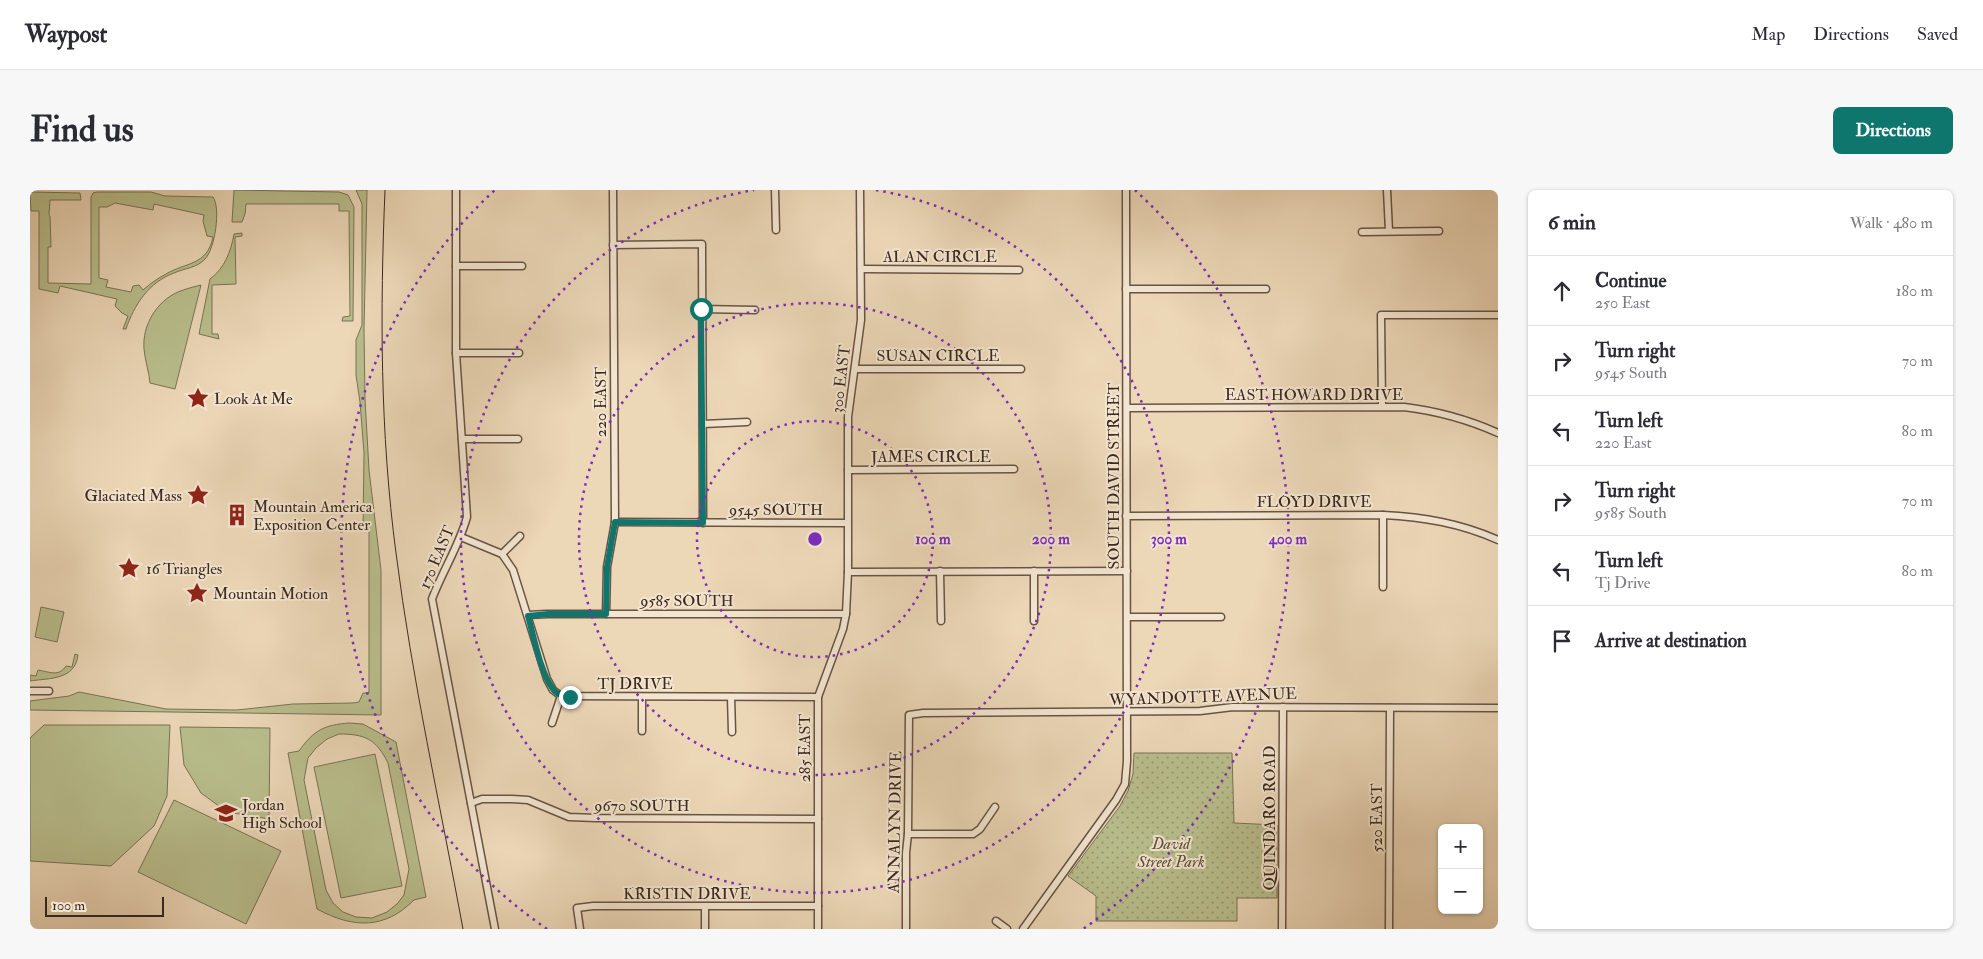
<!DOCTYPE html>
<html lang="en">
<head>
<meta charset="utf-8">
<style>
	:root { --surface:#fff; --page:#f7f7f7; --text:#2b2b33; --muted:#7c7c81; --line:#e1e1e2; --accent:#0f766e }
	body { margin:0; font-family:"IM FELL Double Pica",serif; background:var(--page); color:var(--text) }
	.controls { position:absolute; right:15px; bottom:15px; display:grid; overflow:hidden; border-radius:8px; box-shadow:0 1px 4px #0004 }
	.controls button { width:45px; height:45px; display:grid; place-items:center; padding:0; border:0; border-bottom:1px solid var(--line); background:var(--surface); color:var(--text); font:25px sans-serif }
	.scale { position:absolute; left:15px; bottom:12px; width:119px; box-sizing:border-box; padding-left:5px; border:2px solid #3b281e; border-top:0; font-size:14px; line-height:18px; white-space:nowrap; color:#3b281e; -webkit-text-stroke:4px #f3e5d0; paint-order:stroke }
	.stop { position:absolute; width:15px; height:15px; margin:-11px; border:4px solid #0f766e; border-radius:50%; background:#fff }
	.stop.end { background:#0f766e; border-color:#fff; box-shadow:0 1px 5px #0008 }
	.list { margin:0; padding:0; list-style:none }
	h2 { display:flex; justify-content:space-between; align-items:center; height:65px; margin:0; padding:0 20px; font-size:21px }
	h2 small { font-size:16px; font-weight:400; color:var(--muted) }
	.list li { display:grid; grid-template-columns:32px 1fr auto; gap:15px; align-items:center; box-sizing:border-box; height:70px; padding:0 20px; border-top:1px solid var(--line) }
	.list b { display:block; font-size:19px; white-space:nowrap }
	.list p { margin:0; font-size:16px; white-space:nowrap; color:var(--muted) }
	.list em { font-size:16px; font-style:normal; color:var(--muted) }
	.icon { flex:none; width:28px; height:28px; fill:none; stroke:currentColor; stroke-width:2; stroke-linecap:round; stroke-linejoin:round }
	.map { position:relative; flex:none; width:1468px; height:739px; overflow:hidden; border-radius:8px }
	header { display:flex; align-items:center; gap:30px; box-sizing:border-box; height:70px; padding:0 25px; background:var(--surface); border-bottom:1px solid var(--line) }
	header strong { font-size:24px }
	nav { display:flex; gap:28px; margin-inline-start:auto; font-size:18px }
	.intro { display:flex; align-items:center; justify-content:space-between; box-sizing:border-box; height:120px; padding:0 30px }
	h1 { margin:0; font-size:35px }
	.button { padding:12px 22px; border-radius:8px; background:var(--accent); color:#fff; font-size:18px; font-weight:700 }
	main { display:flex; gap:30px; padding:0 30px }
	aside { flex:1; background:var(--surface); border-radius:8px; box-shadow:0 1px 4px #0004 }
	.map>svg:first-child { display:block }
	.grass { fill:#b9be8d; stroke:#7a7356; fill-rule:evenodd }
	.park { fill:url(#park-dots); stroke:#7a7356 }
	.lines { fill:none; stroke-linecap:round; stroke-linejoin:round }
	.street-casing { stroke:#675444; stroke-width:9 }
	.street { stroke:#f3e5d0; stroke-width:6 }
	.tram { stroke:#3b281e; stroke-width:1 }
	.route { stroke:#0f766e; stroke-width:6 }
	.ring { fill:none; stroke:#7b2cbf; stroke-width:2.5; stroke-dasharray:2.5 5 }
	.labels { text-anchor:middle; stroke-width:4; stroke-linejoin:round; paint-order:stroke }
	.street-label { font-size:16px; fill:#3b281e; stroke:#f3e5d0 }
	.poi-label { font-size:16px; fill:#3b281e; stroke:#f3e5d0; text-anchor:start }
	.park-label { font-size:16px; font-style:italic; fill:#5a4e3a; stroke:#f3e5d0 }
	.centre { fill:#7b2cbf; stroke:#f3e5d0; stroke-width:2.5 }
	.ring-label { font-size:15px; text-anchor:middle; font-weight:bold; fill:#7b2cbf; stroke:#f3e5d0; stroke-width:4; stroke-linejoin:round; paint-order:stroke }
</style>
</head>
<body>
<header>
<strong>Waypost</strong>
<nav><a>Map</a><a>Directions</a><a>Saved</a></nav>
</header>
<div class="intro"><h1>Find us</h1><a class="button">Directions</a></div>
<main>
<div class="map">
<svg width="1468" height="739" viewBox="0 0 1468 739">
	<defs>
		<pattern id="park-dots" width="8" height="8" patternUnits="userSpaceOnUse" patternTransform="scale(1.25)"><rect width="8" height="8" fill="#b9be8d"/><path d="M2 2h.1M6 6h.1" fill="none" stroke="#989a73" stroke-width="1.8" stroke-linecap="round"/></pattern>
	</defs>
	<rect width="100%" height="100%" fill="#ecd7b7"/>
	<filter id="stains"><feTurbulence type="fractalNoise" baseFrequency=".004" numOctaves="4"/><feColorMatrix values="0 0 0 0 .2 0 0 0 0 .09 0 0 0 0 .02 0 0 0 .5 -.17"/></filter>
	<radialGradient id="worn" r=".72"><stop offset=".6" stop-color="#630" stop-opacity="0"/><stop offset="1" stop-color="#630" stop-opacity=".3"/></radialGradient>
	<g class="grass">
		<polygon points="204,0 309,2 318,5 324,17 323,131 312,131 313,127 320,126 319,21 309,21 309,14 216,14 215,24 212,32 202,32"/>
		<polygon points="326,0 337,0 334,140 335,209 339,280 351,380 351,525 0,520 0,511 39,506 49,502 136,519 207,520 263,514 323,513 329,512 333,503 339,503 339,341 333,340 334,263 330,212 326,185 326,150 332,135 332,14"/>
		<path d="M0,2L50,3L51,10H20L19,25L20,26L21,57H18V93L61,94V7L63,3L67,2H121L135,6L183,7C191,18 185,59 175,69C167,78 155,78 144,83C119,92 104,115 96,139H93L98,126L92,123L85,116L87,109L30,96L28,103L9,99V21H1ZM85,13L123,20L124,14L174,25L173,31L177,46L183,47C177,76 156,72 136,84C128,88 120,94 113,100L109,95L103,96L101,102L76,97L78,90L69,88V17H77Z"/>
		<path d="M212,43V46L205,47L206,94L182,95V144H188L189,149L169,144L180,89C195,78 201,61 204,44Z"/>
		<path d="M171,95L145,199L120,193C119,181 115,171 114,159C112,135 127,111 148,102C155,99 163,97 171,95Z"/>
		<polygon points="11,417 34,422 27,452 5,447"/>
		<path d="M45,464L48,465C45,490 20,488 0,491V485L6,486L8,480C20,482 29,487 36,476L42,477Z"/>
		<path d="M319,533L333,534L366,552L396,707L384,710C355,739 324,739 287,719L258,563L269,561C284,540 294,535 319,533ZM309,544C335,544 346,549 358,573L379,679L374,705L367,714L357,722L342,728L326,727L313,722L303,713L296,700L274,590L278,568L286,558L297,549Z"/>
		<polygon points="14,535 140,535 137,606 124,636 81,676 0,671 0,548"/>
		<polygon points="150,537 240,538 239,629 197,622 171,603 154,575"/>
		<polygon points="345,564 372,696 311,708 284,577"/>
		<polygon points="144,610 251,661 216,734 108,682"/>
	</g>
	<polygon class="park" points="1104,563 1202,563 1204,633 1247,635 1247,708 1207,708 1207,731 1066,731 1066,706 1038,686 1090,616 1098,601 1103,584"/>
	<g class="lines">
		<g class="street-casing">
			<g id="street">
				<path d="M426,0V163L437,327C429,356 413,380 402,409L465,739"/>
				<polyline points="745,0 746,40"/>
				<polyline points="1357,0 1359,41"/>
				<polyline points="1332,42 1409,41"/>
				<polyline points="583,55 672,54 673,333"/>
				<polyline points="426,76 492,76"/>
				<polyline points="831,79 989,80"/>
				<polyline points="1096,99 1236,99"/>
				<polyline points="671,119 725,120"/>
				<polyline points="426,163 489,163"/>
				<polyline points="825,179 991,179"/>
				<polyline points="1352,216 1351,125 1468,125"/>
				<path d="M1097,218L1374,217C1407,221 1437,229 1468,243"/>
				<polyline points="673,234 717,232"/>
				<polyline points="432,249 488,249"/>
				<polyline points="818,280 984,279"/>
				<polyline points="1353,325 1353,397"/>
				<path d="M1096,326L1353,325C1393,327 1430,333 1468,350"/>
				<polyline points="585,332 817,333"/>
				<polyline points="431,347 472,364 483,380 517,489 523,500 531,506 788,507"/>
				<polyline points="472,364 490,346"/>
				<polyline points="910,381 911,431"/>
				<polyline points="818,382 1097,381"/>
				<polyline points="576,424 577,377 585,332 583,0"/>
				<polyline points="498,425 517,424 816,424"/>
				<polyline points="1098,427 1191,427"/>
				<polyline points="1004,431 1004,381"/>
				<polyline points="0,501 19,501"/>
				<polyline points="701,507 702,542"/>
				<polyline points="522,533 531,506"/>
				<polyline points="612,541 612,507"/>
				<polyline points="441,613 452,609 482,609 498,610 539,627 566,628 788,629"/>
				<polyline points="878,644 943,644 950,639 965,617"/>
				<polyline points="675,717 675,739"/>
				<polyline points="966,731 977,739"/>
				<polyline points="550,739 547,718 563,716 788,716"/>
				<polyline points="788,739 788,507 813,439 816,424 818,382 818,227 831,130 830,0"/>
				<polyline points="876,739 876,663 878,644 879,525 893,523 1170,521 1203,517 1468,518"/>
				<polyline points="993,739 1086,610 1095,594 1097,571 1096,0"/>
				<polyline points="1252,739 1253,517"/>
				<polyline points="1359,739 1360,518"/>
			</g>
		</g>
		<use href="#street" class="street"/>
		<path class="tram" d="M355,0C350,121 350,242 366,363C382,489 410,614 433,739"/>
	</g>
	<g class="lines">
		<path class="route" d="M540,507C534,506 527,505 523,499C510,482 504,447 498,426L518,424H576L577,377L585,332L673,333L671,119"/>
	</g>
	<g class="ring">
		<circle cx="785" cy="349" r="118"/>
		<circle cx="785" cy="349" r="236"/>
		<path d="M846 0A354 354 0 1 1 724 0"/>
		<path d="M517 739A473 473 0 0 1 465 0M1105 0A473 473 0 0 1 1053 739"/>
	</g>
	<defs>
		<g id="sight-bare" transform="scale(1.725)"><path d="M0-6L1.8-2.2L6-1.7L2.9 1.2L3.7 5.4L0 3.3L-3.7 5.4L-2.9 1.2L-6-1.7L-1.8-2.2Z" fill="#8f2418" stroke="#f3e5d0" stroke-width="2.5" paint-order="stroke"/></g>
		<g id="building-bare" transform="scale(1.725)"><path d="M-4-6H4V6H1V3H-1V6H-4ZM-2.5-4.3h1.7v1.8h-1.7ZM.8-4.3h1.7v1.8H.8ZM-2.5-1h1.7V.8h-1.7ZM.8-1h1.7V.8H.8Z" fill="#8f2418" stroke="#f3e5d0" stroke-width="2.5" paint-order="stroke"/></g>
		<g id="school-bare" transform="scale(1.725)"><path d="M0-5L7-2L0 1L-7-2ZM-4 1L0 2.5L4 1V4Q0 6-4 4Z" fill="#8f2418" stroke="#f3e5d0" stroke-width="2.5" paint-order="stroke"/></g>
	</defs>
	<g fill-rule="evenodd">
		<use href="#sight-bare" x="168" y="208"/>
		<use href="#sight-bare" x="168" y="305"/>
		<use href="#building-bare" x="207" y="325"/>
		<use href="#sight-bare" x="99" y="378"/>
		<use href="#sight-bare" x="167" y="403"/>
		<use href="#school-bare" x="196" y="623"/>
	</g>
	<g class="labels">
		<g class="street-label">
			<text x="910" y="72">ALAN CIRCLE</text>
			<text x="908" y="171">SUSAN CIRCLE</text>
			<text transform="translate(810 189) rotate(-83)" y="6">300 EAST</text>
			<text x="1284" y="210">EAST HOWARD DRIVE</text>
			<text transform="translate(570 212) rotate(-90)" y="6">220 EAST</text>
			<text x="901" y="272">JAMES CIRCLE</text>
			<text transform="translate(1083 286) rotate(-90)" y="6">SOUTH DAVID STREET</text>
			<text x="1284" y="317">FLOYD DRIVE</text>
			<text x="746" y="325">9545 SOUTH</text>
			<text transform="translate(406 367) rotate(-67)" y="6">170 EAST</text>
			<text x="657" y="416">9585 SOUTH</text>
			<text x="605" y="499">TJ DRIVE</text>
			<text transform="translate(1173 506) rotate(-2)" y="6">WYANDOTTE AVENUE</text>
			<text transform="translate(774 558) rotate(-90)" y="6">285 EAST</text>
			<text x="612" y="621">9670 SOUTH</text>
			<text transform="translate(1239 628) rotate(-90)" y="6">QUINDARO ROAD</text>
			<text transform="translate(1346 628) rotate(-90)" y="6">520 EAST</text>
			<text transform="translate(864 632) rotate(-89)" y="6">ANNALYN DRIVE</text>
			<text x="657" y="709">KRISTIN DRIVE</text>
		</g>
		<g class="poi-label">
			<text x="184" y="214">Look At Me</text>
			<text x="152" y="311" text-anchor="end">Glaciated Mass</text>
			<text x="223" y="322">Mountain America<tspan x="223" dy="18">Exposition Center</tspan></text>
			<text x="116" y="384">16 Triangles</text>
			<text x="183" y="409">Mountain Motion</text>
			<text x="212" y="620">Jordan<tspan x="212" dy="18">High School</tspan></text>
		</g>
		<g class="park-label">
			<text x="1141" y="659">David<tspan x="1141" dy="18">Street Park</tspan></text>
		</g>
	</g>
	<circle cx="785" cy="349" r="8" class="centre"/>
	<g class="ring-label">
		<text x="903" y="354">100 m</text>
		<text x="1021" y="354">200 m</text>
		<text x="1139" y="354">300 m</text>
		<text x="1258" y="354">400 m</text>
	</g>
	<rect width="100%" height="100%" filter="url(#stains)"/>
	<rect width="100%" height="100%" fill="url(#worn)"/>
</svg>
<div class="controls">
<button>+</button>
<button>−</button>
</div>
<div class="scale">100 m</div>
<div class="stop" style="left:671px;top:119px"></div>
<div class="stop end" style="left:540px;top:507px"></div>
</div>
<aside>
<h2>6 min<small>Walk · 480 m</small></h2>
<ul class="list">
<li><svg class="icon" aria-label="ahead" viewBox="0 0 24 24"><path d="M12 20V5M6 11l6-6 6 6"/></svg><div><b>Continue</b><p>250 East</p></div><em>180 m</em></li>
<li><svg class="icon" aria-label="right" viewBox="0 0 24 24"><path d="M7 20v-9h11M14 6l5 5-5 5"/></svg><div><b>Turn right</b><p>9545 South</p></div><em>70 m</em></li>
<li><svg class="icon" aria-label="left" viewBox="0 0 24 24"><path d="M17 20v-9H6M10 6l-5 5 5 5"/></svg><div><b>Turn left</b><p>220 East</p></div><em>80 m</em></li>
<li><svg class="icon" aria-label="right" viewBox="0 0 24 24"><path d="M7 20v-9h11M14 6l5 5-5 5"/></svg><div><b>Turn right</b><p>9585 South</p></div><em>70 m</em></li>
<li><svg class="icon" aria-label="left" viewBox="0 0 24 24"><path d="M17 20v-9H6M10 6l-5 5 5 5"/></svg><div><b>Turn left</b><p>Tj Drive</p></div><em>80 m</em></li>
<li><svg class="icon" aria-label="arrive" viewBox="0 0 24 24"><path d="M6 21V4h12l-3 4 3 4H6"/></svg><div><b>Arrive at destination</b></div></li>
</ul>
</aside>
</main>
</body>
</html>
